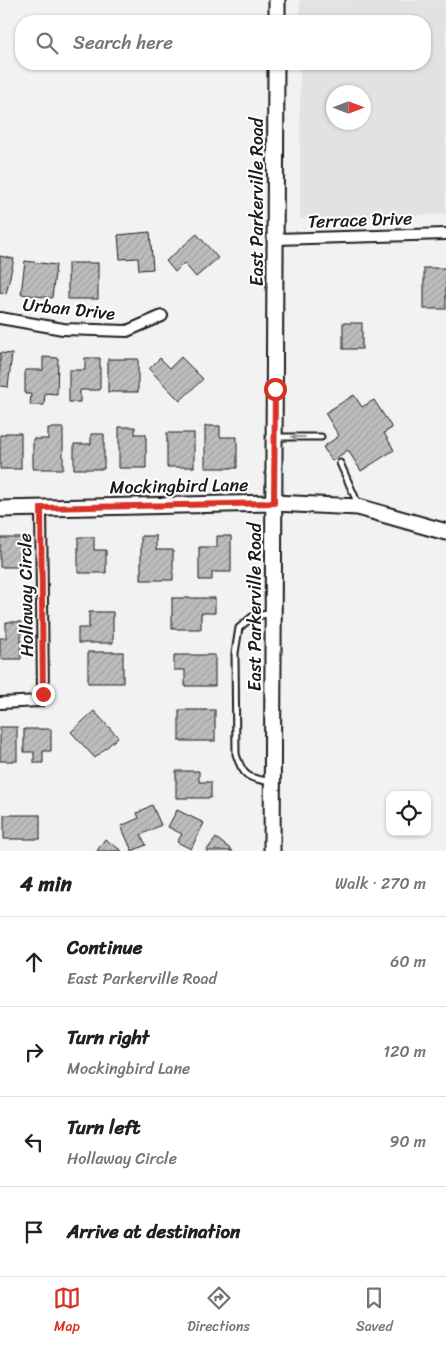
<!DOCTYPE html>
<html lang="en">
<head>
<meta charset="utf-8">
<style>
	:root { --surface:#fff; --page:#f2f2f2; --text:#202124; --muted:#757577; --line:#e0e0e0; --accent:#d93025 }
	body { margin:0; font-family:Sriracha,sans-serif; background:var(--page); color:var(--text) }
	.controls { position:absolute; right:15px; bottom:15px; display:grid; overflow:hidden; border-radius:10px; box-shadow:0 1px 4px #0004 }
	.controls button { width:45px; height:45px; display:grid; place-items:center; padding:0; border:0; border-bottom:1px solid var(--line); background:var(--surface); color:var(--text); font:25px sans-serif }
	.compass { position:absolute; left:326px; top:85px; width:45px; height:45px; border-radius:50%; background:var(--surface); box-shadow:0 1px 4px #0004; rotate:90deg }
	.stop { position:absolute; width:15px; height:15px; margin:-11px; border:4px solid #d93025; border-radius:50%; background:#fff }
	.stop.end { background:#d93025; border-color:#fff; box-shadow:0 1px 5px #0008 }
	.list { margin:0; padding:0; list-style:none }
	h2 { display:flex; justify-content:space-between; align-items:center; height:65px; margin:0; padding:0 20px; font-size:21px }
	h2 small { font-size:16px; font-weight:400; color:var(--muted) }
	.list li { display:grid; grid-template-columns:32px 1fr auto; gap:15px; align-items:center; box-sizing:border-box; height:90px; padding:0 20px; border-top:1px solid var(--line) }
	.list b { display:block; font-size:19px; white-space:nowrap }
	.list p { margin:0; font-size:16px; white-space:nowrap; color:var(--muted) }
	.list em { font-size:16px; font-style:normal; color:var(--muted) }
	.icon { flex:none; width:28px; height:28px; fill:none; stroke:currentColor; stroke-width:2; stroke-linecap:round; stroke-linejoin:round }
	.map { position:relative; flex:none; width:446px; height:851px; overflow:hidden }
	.search { position:absolute; background:var(--surface); box-shadow:0 1px 4px #0004; left:15px; right:15px; top:15px; height:55px; display:flex; align-items:center; gap:12px; box-sizing:border-box; padding:0 18px; border-radius:20px; color:var(--muted); font-size:19px }
	.sheet { height:425px; background:var(--surface) }
	nav { display:flex; justify-content:space-around; align-items:center; box-sizing:border-box; height:70px; border-top:1px solid var(--line); background:var(--surface); font-size:14px; color:var(--muted) }
	nav a { display:grid; justify-items:center; gap:2px }
	nav .on { color:var(--accent) }
	.map>svg:first-child { display:block }
	.built { fill:#e2e2e2; fill-rule:evenodd }
	.building { fill:url(#building-hatch); stroke:#1c1c1c }
	.lines { fill:none; stroke-linecap:round; stroke-linejoin:round }
	.lane-casing { stroke:#1c1c1c; stroke-width:9 }
	.street-casing { stroke:#1c1c1c; stroke-width:14 }
	.secondary-casing { stroke:#1c1c1c; stroke-width:19 }
	.lane { stroke:#fff; stroke-width:5 }
	.street { stroke:#fff; stroke-width:10 }
	.secondary { stroke:#fff; stroke-width:15 }
	.oneway { fill:#999 }
	.route { stroke:#d93025; stroke-width:6 }
	.labels { text-anchor:middle; stroke-width:4; stroke-linejoin:round; paint-order:stroke }
	.street-label { font-size:18px; fill:#1c1c1c; stroke:#fff }
</style>
</head>
<body>
<div class="map">
<svg width="446" height="851" viewBox="0 0 446 851">
	<defs>
		<pattern id="building-hatch" width="6" height="6" patternUnits="userSpaceOnUse" patternTransform="scale(1.25)"><rect width="6" height="6" fill="#bdbdbd"/><path d="M-1 1l2-2M0 6l6-6M5 7l2-2" fill="none" stroke="#a2a2a2"/></pattern>
	</defs>
	<rect width="100%" height="100%" fill="#f2f2f2"/>
	<filter id="ink" filterUnits="userSpaceOnUse"><feTurbulence type="fractalNoise" baseFrequency=".02" numOctaves="2"/><feDisplacementMap in="SourceGraphic" scale="10" xChannelSelector="R" yChannelSelector="G"/><feConvolveMatrix kernelMatrix="1 2 1 2 8 2 1 2 1" color-interpolation-filters="sRGB"/></filter>
	<g filter="url(#ink)">
		<path class="built" d="M300,0H446V214L300,219V64H425V21H300ZM334,92H364V122H334Z"/>
		<g class="building">
			<polygon points="150,232 153,269 139,270 138,258 120,259 118,235"/>
			<polygon points="197,234 218,258 196,277 184,263 175,272 166,261"/>
			<polygon points="0,256 14,259 6,294 0,292"/>
			<polygon points="25,261 56,265 52,298 21,294"/>
			<rect x="68" y="263" width="30" height="36"/>
			<rect x="424" y="268" width="22" height="41"/>
			<rect x="343" y="323" width="19" height="26"/>
			<polygon points="0,353 12,354 8,387 0,386"/>
			<polygon points="43,357 58,358 57,394 45,393 44,405 30,405 31,394 25,394 25,370 43,370"/>
			<polygon points="181,357 203,379 180,401 149,369 160,358 170,368"/>
			<polygon points="85,358 100,358 100,390 80,390 80,402 69,402 69,370 85,370"/>
			<rect x="108" y="359" width="30" height="33"/>
			<polygon points="354,395 362,407 374,400 392,428 384,433 394,450 361,471 348,450 332,461 323,447 339,436 325,413"/>
			<polygon points="205,426 220,426 220,437 237,437 237,468 205,468"/>
			<polygon points="119,427 135,427 135,434 146,434 146,468 119,468"/>
			<polygon points="48,428 63,428 63,469 33,469 33,439 48,439"/>
			<polygon points="5,433 21,433 21,469 0,469 0,435 5,435"/>
			<rect x="167" y="433" width="27" height="34"/>
			<polygon points="91,434 104,434 104,469 74,469 74,444 91,444"/>
			<polygon points="141,536 156,536 156,550 173,550 173,580 141,580"/>
			<polygon points="217,536 231,536 231,572 212,572 212,580 199,580 199,547 217,547"/>
			<polygon points="78,537 94,537 94,550 106,550 106,573 78,573"/>
			<rect x="0" y="538" width="25" height="29"/>
			<polygon points="172,598 215,598 215,613 201,613 201,629 172,629"/>
			<polygon points="89,612 113,612 113,643 78,643 78,628 89,628"/>
			<polygon points="6,622 21,622 21,659 0,659 0,638 6,638"/>
			<rect x="88" y="652" width="35" height="31"/>
			<polygon points="174,655 215,655 215,686 185,686 185,670 174,670"/>
			<rect x="179" y="710" width="36" height="31"/>
			<polygon points="94,711 118,737 95,758 71,732"/>
			<rect x="0" y="727" width="17" height="34"/>
			<polygon points="24,729 51,729 51,751 43,751 43,763 34,763 34,752 24,752"/>
			<polygon points="176,771 199,771 199,782 211,782 211,798 176,798"/>
			<polygon points="152,805 161,825 141,835 146,845 132,851 121,826 139,818 137,813"/>
			<polygon points="177,810 204,823 191,849 177,842 182,834 168,827"/>
			<rect x="4" y="815" width="36" height="24"/>
			<polygon points="216,838 233,851 206,851"/>
			<polygon points="105,839 122,851 97,851"/>
		</g>
		<g class="lines">
			<g class="lane-casing">
				<g id="lane">
					<polyline points="277,437 321,437"/>
					<polyline points="340,463 358,504"/>
					<path d="M271,782C248,778 243,777 236,754L235,653L239,628L252,617L272,613"/>
				</g>
			</g>
			<g class="street-casing">
				<g id="street">
					<polyline points="276,239 446,234"/>
					<polyline points="0,318 63,329 127,331 162,316"/>
					<polyline points="0,703 39,701 43,693 41,508"/>
				</g>
			</g>
			<g class="secondary-casing">
				<g id="secondary">
					<polyline points="277,21 277,0"/>
					<polyline points="0,509 274,503 358,507 446,532"/>
					<polyline points="272,851 276,64"/>
				</g>
			</g>
			<use href="#lane" class="lane"/>
			<use href="#street" class="street"/>
			<use href="#secondary" class="secondary"/>
		</g>
		<defs><path id="oneway-solid" d="M-6-.8H1V-3.2L6.5 0L1 3.2V.8H-6Z" transform="scale(1.25)"/></defs>
		<use class="oneway" href="#oneway-solid" transform="translate(298 437) rotate(-180)"/>
	</g>
	<g class="lines" filter="url(#ink)">
		<polyline class="route" points="43,694 41,508 274,503 275,389"/>
	</g>
	<g class="labels">
		<g class="street-label">
			<text transform="translate(257 202) rotate(-90)" y="6">East Parkerville Road</text>
			<text transform="translate(360 220) rotate(-2)" y="6">Terrace Drive</text>
			<text transform="translate(69 309) rotate(6)" y="6">Urban Drive</text>
			<text transform="translate(179 486) rotate(-1)" y="6">Mockingbird Lane</text>
			<text transform="translate(26 595) rotate(-91)" y="6">Hollaway Circle</text>
			<text transform="translate(255 607) rotate(-90)" y="6">East Parkerville Road</text>
		</g>
	</g>
</svg>
<div class="controls">
<button><svg class="icon" aria-label="locate" viewBox="0 0 24 24"><circle cx="12" cy="12" r="6"/><path d="M12 2v4M12 18v4M2 12h4M18 12h4"/></svg></button>
</div>
<svg class="compass" viewBox="-18 -18 36 36"><path d="M0-13l5 13h-10z" fill="#e53935"/><path d="M0 13l5-13h-10z" fill="#757577"/></svg>
<div class="stop" style="left:275px;top:389px"></div>
<div class="stop end" style="left:43px;top:694px"></div>
<div class="search"><svg class="icon" aria-label="search" viewBox="0 0 24 24"><circle cx="10" cy="10" r="6"/><path d="M15 15l6 6"/></svg>Search here</div>
</div>
<section class="sheet">
<h2>4 min<small>Walk · 270 m</small></h2>
<ul class="list">
<li><svg class="icon" aria-label="ahead" viewBox="0 0 24 24"><path d="M12 20V5M6 11l6-6 6 6"/></svg><div><b>Continue</b><p>East Parkerville Road</p></div><em>60 m</em></li>
<li><svg class="icon" aria-label="right" viewBox="0 0 24 24"><path d="M7 20v-9h11M14 6l5 5-5 5"/></svg><div><b>Turn right</b><p>Mockingbird Lane</p></div><em>120 m</em></li>
<li><svg class="icon" aria-label="left" viewBox="0 0 24 24"><path d="M17 20v-9H6M10 6l-5 5 5 5"/></svg><div><b>Turn left</b><p>Hollaway Circle</p></div><em>90 m</em></li>
<li><svg class="icon" aria-label="arrive" viewBox="0 0 24 24"><path d="M6 21V4h12l-3 4 3 4H6"/></svg><div><b>Arrive at destination</b></div></li>
</ul>
</section>
<nav>
<a class="on"><svg class="icon" aria-label="map" viewBox="0 0 24 24"><path d="M3 6l6-2 6 2 6-2v14l-6 2-6-2-6 2zM9 4v14M15 6v14"/></svg>Map</a>
<a><svg class="icon" aria-label="directions" viewBox="0 0 24 24"><path d="M12 3l9 9-9 9-9-9zM9 14v-3h6M13 9l2 2-2 2"/></svg>Directions</a>
<a><svg class="icon" aria-label="saved" viewBox="0 0 24 24"><path d="M7 4h10v16l-5-4-5 4z"/></svg>Saved</a>
</nav>
</body>
</html>
